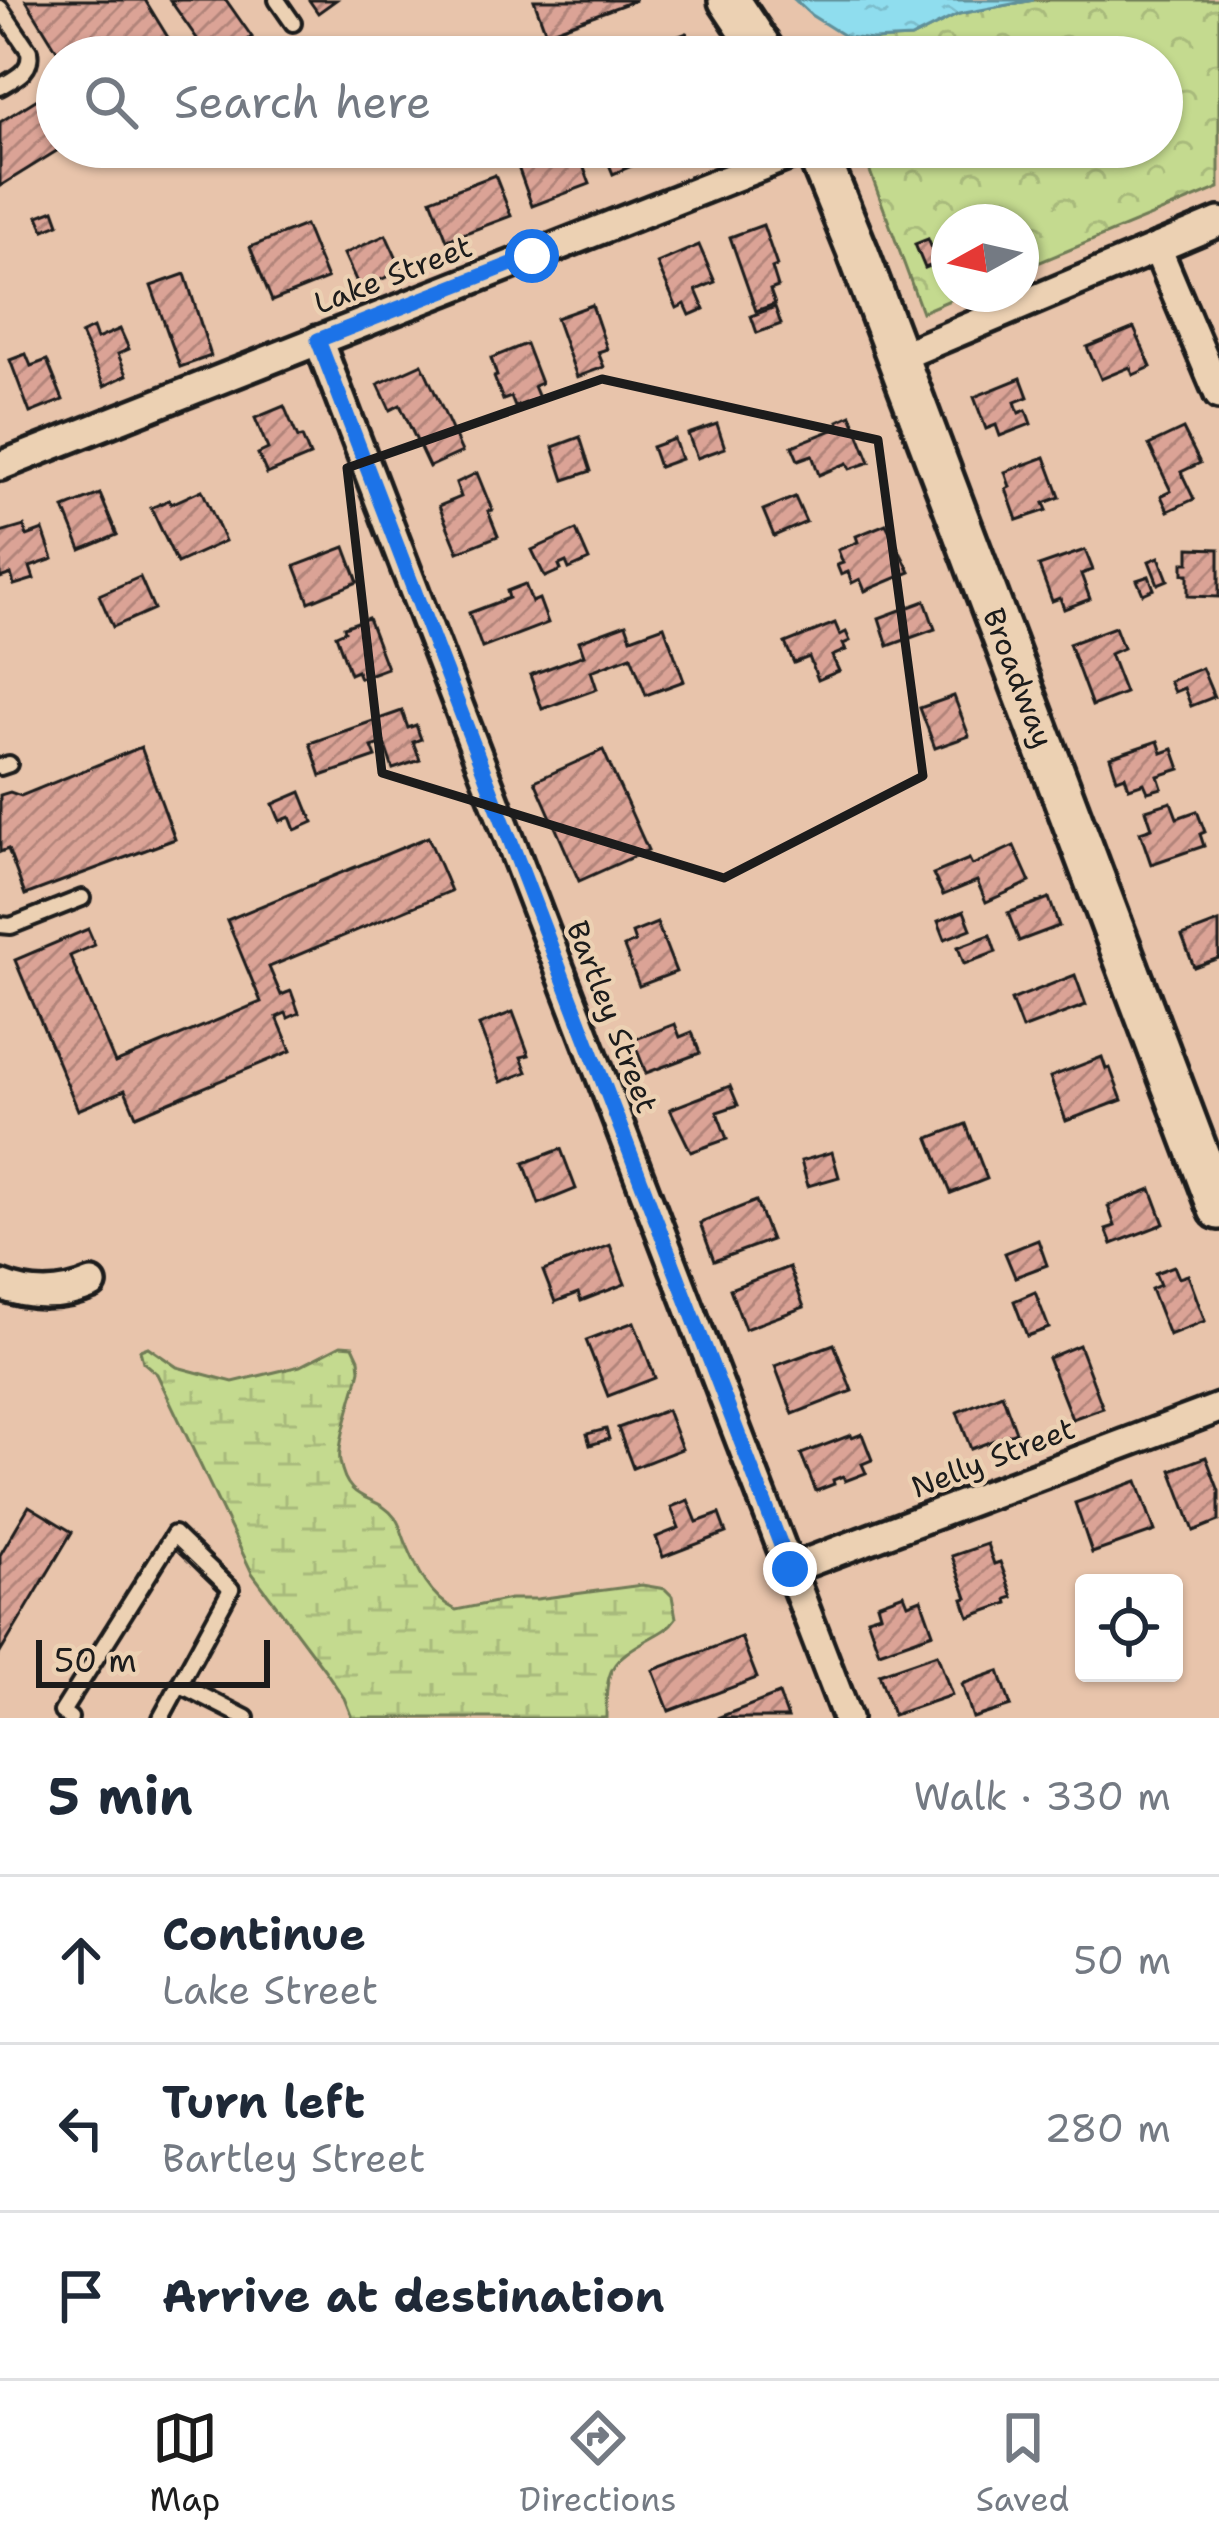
<!DOCTYPE html>
<html lang="en">
<head>
<meta charset="utf-8">
<style>
	:root { --surface:#fff; --page:#f6f6f7; --text:#1f2937; --muted:#747a83; --line:#e0e1e3; --accent:#1c1c1c }
	body { margin:0; font-family:"Shantell Sans",sans-serif; background:var(--page); color:var(--text) }
	.controls { position:absolute; right:36px; bottom:36px; display:grid; overflow:hidden; border-radius:12px; box-shadow:0 3px 9px #0004 }
	.controls button { width:108px; height:108px; display:grid; place-items:center; padding:0; border:0; border-bottom:3px solid var(--line); background:var(--surface); color:var(--text); font:60px sans-serif }
	.compass { position:absolute; left:931px; top:204px; width:108px; height:108px; border-radius:50%; background:var(--surface); box-shadow:0 3px 9px #0004; rotate:262deg }
	.scale { position:absolute; left:36px; bottom:30px; width:234px; box-sizing:border-box; padding-left:12px; border:6px solid #1c1c1c; border-top:0; font-size:33px; line-height:42px; white-space:nowrap; color:#1c1c1c; -webkit-text-stroke:9px #ecd1b3; paint-order:stroke }
	.stop { position:absolute; width:36px; height:36px; margin:-27px; border:9px solid #1a73e8; border-radius:50%; background:#fff }
	.stop.end { background:#1a73e8; border-color:#fff; box-shadow:0 3px 12px #0008 }
	.list { margin:0; padding:0; list-style:none }
	h2 { display:flex; justify-content:space-between; align-items:center; height:156px; margin:0; padding:0 48px; font-size:51px }
	h2 small { font-size:39px; font-weight:400; color:var(--muted) }
	.list li { display:grid; grid-template-columns:78px 1fr auto; gap:36px; align-items:center; box-sizing:border-box; height:168px; padding:0 48px; border-top:3px solid var(--line) }
	.list b { display:block; font-size:45px; white-space:nowrap }
	.list p { margin:0; font-size:39px; white-space:nowrap; color:var(--muted) }
	.list em { font-size:39px; font-style:normal; color:var(--muted) }
	.icon { flex:none; width:66px; height:66px; fill:none; stroke:currentColor; stroke-width:2; stroke-linecap:round; stroke-linejoin:round }
	.map { position:relative; flex:none; width:1219px; height:1718px; overflow:hidden }
	.search { position:absolute; background:var(--surface); box-shadow:0 3px 9px #0004; left:36px; right:36px; top:36px; height:132px; display:flex; align-items:center; gap:30px; box-sizing:border-box; padding:0 42px; border-radius:66px; color:var(--muted); font-size:45px }
	.sheet { height:660px; background:var(--surface) }
	nav { display:flex; justify-content:space-around; align-items:center; box-sizing:border-box; height:168px; border-top:3px solid var(--line); background:var(--surface); font-size:33px; color:var(--muted) }
	nav a { display:grid; justify-items:center; gap:6px }
	nav .on { color:var(--accent) }
	.map>svg:first-child { display:block }
	.wetland { fill:url(#wetland-marsh); stroke:#707b56; stroke-width:3 }
	.park { fill:url(#park-crowns); stroke:#707b56; stroke-width:3 }
	.water { fill:url(#water-ripples); stroke:#61909a; stroke-width:3 }
	.building { fill:url(#building-hatch); stroke:#1c1c1c; stroke-width:3 }
	.lines { fill:none; stroke-linecap:round; stroke-linejoin:round }
	.lane-casing { stroke:#1c1c1c; stroke-width:22 }
	.street-casing { stroke:#1c1c1c; stroke-width:36 }
	.secondary-casing { stroke:#1c1c1c; stroke-width:48 }
	.lane { stroke:#ecd1b3; stroke-width:14 }
	.street { stroke:#ecd1b3; stroke-width:27 }
	.secondary { stroke:#ecd1b3; stroke-width:39 }
	.route { stroke:#1a73e8; stroke-width:15 }
	.marked { fill:none; stroke:#1c1c1c; stroke-width:9; stroke-linejoin:round }
	.labels { text-anchor:middle; stroke-width:9; stroke-linejoin:round; paint-order:stroke }
	.street-label { font-size:30px; fill:#1c1c1c; stroke:#ecd1b3 }
</style>
</head>
<body>
<div class="map">
<svg width="1219" height="1718" viewBox="0 0 1219 1718">
	<defs>
		<pattern id="wetland-marsh" width="20" height="14" patternUnits="userSpaceOnUse" patternTransform="scale(3)"><rect width="20" height="14" fill="#c4da8f"/><path d="M1 5h8M5 5V1M11 12h8M15 12V8" fill="none" stroke="#a8ba7b"/></pattern>
		<pattern id="park-crowns" width="20" height="18" patternUnits="userSpaceOnUse" patternTransform="scale(3)"><rect width="20" height="18" fill="#c4da8f"/><path d="M2 6a3 3 0 1 1 6 0M12 15a3 3 0 1 1 6 0" fill="none" stroke="#a8ba7b"/></pattern>
		<pattern id="water-ripples" width="26" height="14" patternUnits="userSpaceOnUse" patternTransform="scale(3)"><rect width="26" height="14" fill="#8fddee"/><path d="M2 4q2-2 4 0t4 0M15 11q2-2 4 0t4 0" fill="none" stroke="#7bbdcc"/></pattern>
		<pattern id="building-hatch" width="6" height="6" patternUnits="userSpaceOnUse" patternTransform="scale(3)"><rect width="6" height="6" fill="#dba396"/><path d="M-1 1l2-2M0 6l6-6M5 7l2-2" fill="none" stroke="#b1847a"/></pattern>
	</defs>
	<rect width="100%" height="100%" fill="#e8c4ab"/>
	<filter id="ink" filterUnits="userSpaceOnUse"><feTurbulence type="fractalNoise" baseFrequency=".00833" numOctaves="2"/><feDisplacementMap in="SourceGraphic" scale="24" xChannelSelector="R" yChannelSelector="G"/><feConvolveMatrix kernelMatrix="1 2 1 2 8 2 1 2 1" color-interpolation-filters="sRGB"/></filter>
	<g filter="url(#ink)">
		<path class="wetland" d="M341,1345L353,1346L359,1359L360,1370C355,1393 337,1442 340,1461C348,1507 377,1492 396,1519C401,1526 403,1537 407,1545C418,1571 430,1597 456,1610L510,1599H537L642,1585L665,1589L672,1596L676,1618C669,1628 663,1631 652,1637C609,1661 606,1668 606,1718H352L344,1698L324,1669L252,1573L157,1374L143,1362L140,1350L148,1347L177,1367L233,1382L300,1366Z"/>
		<polygon class="park" points="1034,0 1219,0 1219,188 1021,270 1021,222 949,222 949,294 964,294 922,312 861,147 1162,147 1162,57 828,57 824,47 852,38 873,40 911,38 959,14"/>
		<polygon class="water" points="795,0 1034,0 959,14 911,38 873,40 846,37 811,15"/>
		<g class="building">
			<polygon points="26,0 145,0 180,57 61,57"/>
			<polygon points="170,0 226,0 252,37 223,57 210,57"/>
			<polygon points="309,0 336,0 318,13"/>
			<polygon points="534,0 636,0 546,33"/>
			<polygon points="687,33 697,57 654,57 650,47"/>
			<polygon points="57,87 57,147 63,147 0,186 0,122"/>
			<polygon points="572,147 576,147 590,184 532,206 518,167"/>
			<polygon points="602,147 637,147 643,161 613,174"/>
			<polygon points="495,175 511,216 447,240 431,199"/>
			<polygon points="54,210 59,224 44,230 38,216"/>
			<polygon points="305,225 327,279 272,301 250,247"/>
			<polygon points="763,225 777,266 772,268 778,287 770,290 775,304 756,311 730,237"/>
			<polygon points="386,235 402,270 360,289 344,254"/>
			<polygon points="928,239 938,263 925,268 915,244"/>
			<polygon points="699,245 715,282 696,290 704,309 690,315 685,304 677,308 657,263"/>
			<polygon points="185,274 211,356 180,367 151,286"/>
			<polygon points="592,305 607,349 598,352 604,367 577,377 556,318"/>
			<polygon points="775,307 781,324 757,333 751,316"/>
			<polygon points="93,328 97,339 120,329 129,349 118,354 127,375 104,386 81,334"/>
			<polygon points="1134,328 1151,367 1133,375 1130,367 1101,379 1087,347"/>
			<polygon points="526,344 541,383 534,386 539,398 515,407 511,397 503,400 494,377 497,376 491,358"/>
			<polygon points="26,354 31,366 47,360 63,400 30,413 10,360"/>
			<polygon points="422,364 462,452 429,467 400,405 390,410 378,384"/>
			<polygon points="1021,378 1028,397 1015,402 1019,413 1026,410 1031,424 1000,436 996,425 986,429 974,397"/>
			<polygon points="284,406 298,438 302,437 310,456 267,474 258,454 268,449 255,418"/>
			<polygon points="851,415 870,462 850,469 847,463 819,475 812,455 798,460 792,446 840,427 838,421"/>
			<polygon points="717,424 725,448 697,458 688,434"/>
			<polygon points="1183,429 1200,463 1181,472 1194,499 1168,511 1161,496 1171,491 1149,445"/>
			<polygon points="580,437 591,471 564,480 553,447"/>
			<polygon points="674,439 681,459 659,467 652,447"/>
			<polygon points="1045,457 1060,497 1044,503 1047,510 1017,520 1006,489 1010,487 1005,472"/>
			<polygon points="477,473 492,510 488,511 498,536 458,552 439,506 461,497 456,483"/>
			<polygon points="202,490 225,541 177,563 151,508 169,500 171,504"/>
			<polygon points="100,494 117,535 81,550 64,508"/>
			<polygon points="795,497 806,522 774,536 763,510"/>
			<polygon points="886,524 910,572 865,591 860,579 852,583 848,572 841,575 837,565 843,563 838,550 858,542 856,536"/>
			<polygon points="24,526 27,536 43,530 53,559 30,567 34,579 14,585 11,574 0,578 0,533"/>
			<polygon points="576,530 589,560 569,569 566,562 559,565 561,570 545,577 532,550"/>
			<polygon points="345,547 358,582 309,602 295,566"/>
			<polygon points="1189,548 1219,549 1219,597 1188,596 1188,574 1183,574 1183,563 1189,563"/>
			<polygon points="1085,550 1093,570 1081,574 1090,599 1064,609 1060,598 1052,601 1039,566"/>
			<polygon points="1159,557 1168,580 1158,584 1149,561"/>
			<polygon points="1149,576 1154,589 1143,594 1137,580"/>
			<polygon points="140,577 154,609 113,627 99,595"/>
			<polygon points="525,584 532,602 539,599 548,623 482,648 469,613 509,598 507,591"/>
			<polygon points="925,601 935,629 888,646 879,618"/>
			<polygon points="368,618 387,668 360,678 357,671 350,674 336,635 345,631 344,627"/>
			<polygon points="835,623 840,635 846,632 850,641 843,644 846,650 832,656 839,671 818,680 809,657 794,663 785,643"/>
			<polygon points="626,624 631,638 664,626 684,681 646,695 631,656 591,671 597,689 542,709 530,675 584,655 579,641"/>
			<polygon points="1115,627 1123,648 1110,654 1125,693 1092,706 1069,644"/>
			<polygon points="1202,668 1214,697 1191,706 1184,688 1174,692 1169,681"/>
			<polygon points="954,696 969,736 935,748 920,708"/>
			<polygon points="402,711 408,728 416,725 421,739 413,742 420,760 393,769 384,743 372,747 376,757 321,776 310,743"/>
			<polygon points="1158,741 1162,753 1173,749 1180,769 1158,776 1162,788 1148,792 1144,783 1129,788 1125,776 1117,779 1110,757"/>
			<polygon points="141,747 175,839 25,895 8,849 0,852 0,795 10,792 21,796"/>
			<polygon points="603,750 648,850 579,881 535,781"/>
			<polygon points="301,792 313,822 295,830 290,817 280,821 273,804"/>
			<polygon points="1171,802 1177,818 1197,811 1205,832 1200,834 1204,846 1151,864 1140,832 1152,828 1146,810"/>
			<polygon points="428,837 451,891 269,967 281,995 291,991 299,1013 288,1018 286,1013 277,1017 291,1051 136,1116 125,1090 78,1110 15,960 88,929 95,945 70,956 115,1063 261,1002 227,920"/>
			<polygon points="1014,846 1030,882 986,902 977,881 943,895 933,874 969,859 972,865"/>
			<polygon points="1049,898 1059,926 1019,941 1008,913"/>
			<polygon points="964,911 971,929 945,939 938,921"/>
			<polygon points="1219,922 1219,958 1194,967 1182,936"/>
			<polygon points="657,923 676,972 639,986 624,947 635,942 632,933"/>
			<polygon points="990,935 996,952 964,964 958,947"/>
			<polygon points="1075,975 1086,1005 1022,1029 1011,1000"/>
			<polygon points="513,1012 529,1055 521,1057 527,1072 501,1082 479,1025"/>
			<polygon points="675,1024 680,1037 692,1032 700,1053 646,1073 633,1040"/>
			<polygon points="1102,1057 1106,1069 1110,1068 1122,1100 1066,1121 1050,1077"/>
			<polygon points="730,1086 738,1105 717,1112 727,1139 691,1152 670,1109"/>
			<polygon points="966,1124 987,1179 951,1193 929,1138"/>
			<polygon points="561,1149 576,1189 539,1204 524,1163"/>
			<polygon points="832,1152 839,1177 808,1186 801,1161"/>
			<polygon points="1151,1189 1164,1224 1112,1244 1106,1229 1115,1226 1108,1206"/>
			<polygon points="756,1201 771,1240 714,1261 700,1223"/>
			<polygon points="1038,1240 1047,1265 1015,1277 1005,1253"/>
			<polygon points="610,1245 625,1284 581,1301 578,1293 555,1302 543,1271"/>
			<polygon points="1174,1266 1179,1278 1188,1275 1205,1321 1169,1335 1151,1289 1160,1285 1155,1273"/>
			<polygon points="789,1267 804,1307 745,1329 730,1289"/>
			<polygon points="1035,1292 1049,1328 1027,1336 1014,1301"/>
			<polygon points="634,1322 655,1378 608,1396 586,1340"/>
			<polygon points="834,1344 852,1391 793,1414 775,1366"/>
			<polygon points="1079,1345 1103,1408 1072,1419 1048,1358"/>
			<polygon points="1002,1394 1016,1432 971,1449 957,1412"/>
			<polygon points="667,1410 682,1449 633,1468 618,1428"/>
			<polygon points="606,1429 609,1439 590,1445 587,1434"/>
			<polygon points="862,1434 872,1460 862,1464 866,1473 845,1481 843,1476 833,1480 834,1484 816,1491 801,1454 851,1435 852,1438"/>
			<polygon points="1206,1457 1219,1491 1219,1521 1194,1531 1171,1470"/>
			<polygon points="1137,1481 1155,1531 1092,1553 1075,1503"/>
			<polygon points="688,1500 697,1522 719,1514 726,1533 663,1557 656,1537 679,1528 671,1507"/>
			<polygon points="29,1506 72,1532 0,1653 0,1555"/>
			<polygon points="987,1544 994,1564 1000,1562 1013,1597 1007,1599 1008,1603 969,1617 963,1599 967,1598 952,1556"/>
			<polygon points="904,1594 908,1604 921,1599 933,1633 879,1652 867,1618 880,1614 877,1604"/>
			<polygon points="741,1637 757,1678 669,1711 653,1670"/>
			<polygon points="937,1654 952,1695 893,1715 879,1674"/>
			<polygon points="999,1671 1011,1706 973,1718 962,1684"/>
			<polygon points="779,1694 788,1718 717,1718"/>
		</g>
		<g class="lines">
			<g class="lane-casing">
				<g id="lane">
					<polyline points="277,0 293,23"/>
					<path d="M0,8L29,51C33,71 15,78 0,87"/>
					<polyline points="0,767 9,764"/>
					<polyline points="0,925 11,926 82,898"/>
					<polyline points="179,1684 246,1718"/>
					<polyline points="70,1718 62,1712 174,1534 231,1589 161,1718"/>
				</g>
			</g>
			<g class="street-casing">
				<g id="street">
					<polyline points="1157,248 1219,395"/>
					<polyline points="318,340 847,1718"/>
					<polyline points="896,358 1219,222"/>
					<polyline points="0,466 810,147"/>
					<path d="M0,1285C30,1297 62,1297 92,1284"/>
					<polyline points="790,1569 1219,1408"/>
				</g>
			</g>
			<g class="secondary-casing">
				<g id="secondary">
					<polyline points="729,0 767,57"/>
					<polyline points="815,147 857,250 1219,1209"/>
				</g>
			</g>
			<use href="#lane" class="lane"/>
			<use href="#street" class="street"/>
			<use href="#secondary" class="secondary"/>
		</g>
	</g>
	<g class="lines" filter="url(#ink)">
		<polyline class="route" points="532,256 318,340 790,1569"/>
	</g>
	<path class="marked" d="M602,379L878,440L923,776L724,878L382,773L347,468Z"/>
	<g class="labels">
		<g class="street-label">
			<text transform="translate(393 275) rotate(-21)" y="10">Lake Street</text>
			<text transform="translate(1018 678) rotate(69)" y="10">Broadway</text>
			<text transform="translate(612 1017) rotate(69)" y="10">Bartley Street</text>
			<text transform="translate(993 1458) rotate(-21)" y="10">Nelly Street</text>
		</g>
	</g>
</svg>
<div class="controls">
<button><svg class="icon" aria-label="locate" viewBox="0 0 24 24"><circle cx="12" cy="12" r="6"/><path d="M12 2v4M12 18v4M2 12h4M18 12h4"/></svg></button>
</div>
<svg class="compass" viewBox="-18 -18 36 36"><path d="M0-13l5 13h-10z" fill="#e53935"/><path d="M0 13l5-13h-10z" fill="#747a83"/></svg>
<div class="scale">50 m</div>
<div class="stop" style="left:532px;top:256px"></div>
<div class="stop end" style="left:790px;top:1569px"></div>
<div class="search"><svg class="icon" aria-label="search" viewBox="0 0 24 24"><circle cx="10" cy="10" r="6"/><path d="M15 15l6 6"/></svg>Search here</div>
</div>
<section class="sheet">
<h2>5 min<small>Walk · 330 m</small></h2>
<ul class="list">
<li><svg class="icon" aria-label="ahead" viewBox="0 0 24 24"><path d="M12 20V5M6 11l6-6 6 6"/></svg><div><b>Continue</b><p>Lake Street</p></div><em>50 m</em></li>
<li><svg class="icon" aria-label="left" viewBox="0 0 24 24"><path d="M17 20v-9H6M10 6l-5 5 5 5"/></svg><div><b>Turn left</b><p>Bartley Street</p></div><em>280 m</em></li>
<li><svg class="icon" aria-label="arrive" viewBox="0 0 24 24"><path d="M6 21V4h12l-3 4 3 4H6"/></svg><div><b>Arrive at destination</b></div></li>
</ul>
</section>
<nav>
<a class="on"><svg class="icon" aria-label="map" viewBox="0 0 24 24"><path d="M3 6l6-2 6 2 6-2v14l-6 2-6-2-6 2zM9 4v14M15 6v14"/></svg>Map</a>
<a><svg class="icon" aria-label="directions" viewBox="0 0 24 24"><path d="M12 3l9 9-9 9-9-9zM9 14v-3h6M13 9l2 2-2 2"/></svg>Directions</a>
<a><svg class="icon" aria-label="saved" viewBox="0 0 24 24"><path d="M7 4h10v16l-5-4-5 4z"/></svg>Saved</a>
</nav>
</body>
</html>
